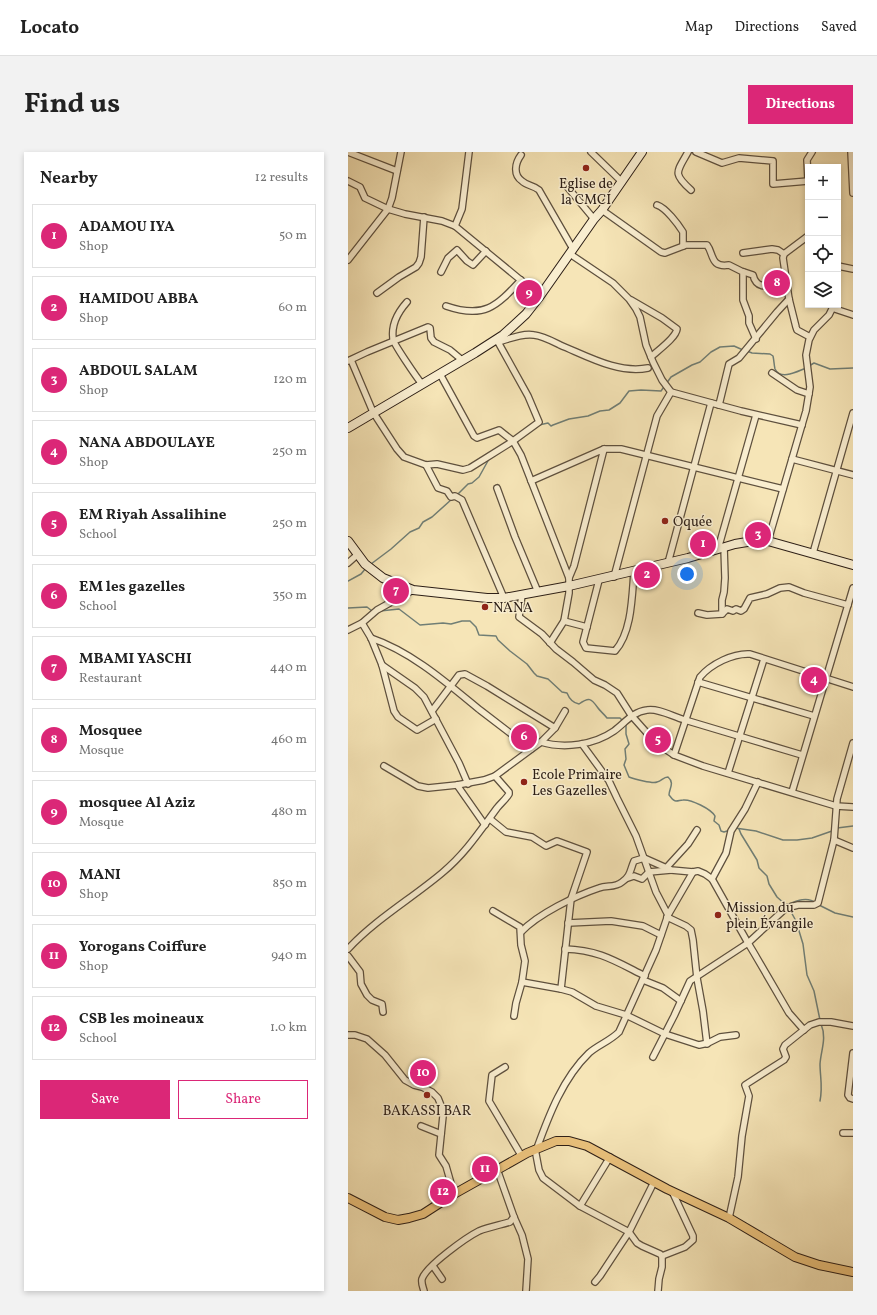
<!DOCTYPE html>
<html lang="en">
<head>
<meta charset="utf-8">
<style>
	:root { --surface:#fff; --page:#f2f2f2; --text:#222; --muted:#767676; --line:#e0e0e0; --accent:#db2777 }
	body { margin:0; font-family:Vollkorn,serif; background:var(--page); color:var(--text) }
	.controls { position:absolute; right:12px; top:12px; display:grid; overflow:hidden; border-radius:0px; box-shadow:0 2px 6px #0003 }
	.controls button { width:36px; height:36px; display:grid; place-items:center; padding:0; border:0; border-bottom:1px solid var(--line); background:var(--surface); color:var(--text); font:20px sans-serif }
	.you { position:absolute; left:339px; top:422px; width:14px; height:14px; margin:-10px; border:3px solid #fff; border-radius:50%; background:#1a73e8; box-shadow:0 0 0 6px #1a73e833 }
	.badge { display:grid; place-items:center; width:26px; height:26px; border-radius:50%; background:var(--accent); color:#fff; font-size:13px; font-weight:700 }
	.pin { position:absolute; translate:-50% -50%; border:2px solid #fff; box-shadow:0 1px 4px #0006 }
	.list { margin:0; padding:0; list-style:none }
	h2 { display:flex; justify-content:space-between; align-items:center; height:52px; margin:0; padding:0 16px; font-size:17px }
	h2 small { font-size:13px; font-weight:400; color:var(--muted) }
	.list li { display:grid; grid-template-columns:26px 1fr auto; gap:12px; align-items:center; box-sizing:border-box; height:64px; margin:0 8px 8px; padding:0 8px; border:1px solid var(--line); border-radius:0px }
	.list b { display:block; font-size:15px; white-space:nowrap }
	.list p { margin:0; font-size:13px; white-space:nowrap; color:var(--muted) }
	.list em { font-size:13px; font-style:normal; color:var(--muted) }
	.actions { display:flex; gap:8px; padding:12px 16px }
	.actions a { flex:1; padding:9px 0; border:1px solid var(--accent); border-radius:0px; text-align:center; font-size:14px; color:var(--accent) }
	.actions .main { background:var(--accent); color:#fff }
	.icon { flex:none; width:22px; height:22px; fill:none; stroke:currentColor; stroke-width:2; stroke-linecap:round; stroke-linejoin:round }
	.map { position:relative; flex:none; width:505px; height:1139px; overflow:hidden; border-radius:0px }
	header { display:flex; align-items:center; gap:24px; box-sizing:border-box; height:56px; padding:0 20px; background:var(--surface); border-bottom:1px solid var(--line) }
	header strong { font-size:19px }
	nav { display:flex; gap:22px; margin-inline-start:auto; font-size:14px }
	.intro { display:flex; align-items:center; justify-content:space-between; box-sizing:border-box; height:96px; padding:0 24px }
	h1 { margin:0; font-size:28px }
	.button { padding:10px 18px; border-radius:0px; background:var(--accent); color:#fff; font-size:14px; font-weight:700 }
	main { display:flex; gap:24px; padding:0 24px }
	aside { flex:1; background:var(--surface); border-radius:0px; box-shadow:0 2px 6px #0003 }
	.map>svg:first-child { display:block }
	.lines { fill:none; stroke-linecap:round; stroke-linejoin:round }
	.stream { stroke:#707e75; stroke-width:1.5 }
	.street-casing { stroke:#5e503e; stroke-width:8 }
	.secondary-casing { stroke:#2c1e16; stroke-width:10 }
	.primary-casing { stroke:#2c1e16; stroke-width:10 }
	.street { stroke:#f9eed0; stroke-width:5.5 }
	.secondary { stroke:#f9eed0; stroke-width:8 }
	.primary { stroke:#ebc27c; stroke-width:8 }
	.poi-dot { fill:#8f2418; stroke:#f9eed0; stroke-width:1.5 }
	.labels { text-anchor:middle; stroke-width:3; stroke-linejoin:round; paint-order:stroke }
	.poi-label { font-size:14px; fill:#2c1e16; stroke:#f9eed0; text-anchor:start }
</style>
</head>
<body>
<header>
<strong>Locato</strong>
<nav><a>Map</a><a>Directions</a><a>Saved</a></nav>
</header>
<div class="intro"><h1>Find us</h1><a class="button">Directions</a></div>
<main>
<aside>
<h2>Nearby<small>12 results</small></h2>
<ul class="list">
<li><span class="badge">1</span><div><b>ADAMOU IYA</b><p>Shop</p></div><em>50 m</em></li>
<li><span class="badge">2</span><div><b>HAMIDOU ABBA</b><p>Shop</p></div><em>60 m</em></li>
<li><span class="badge">3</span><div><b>ABDOUL SALAM</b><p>Shop</p></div><em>120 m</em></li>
<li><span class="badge">4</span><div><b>NANA ABDOULAYE</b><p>Shop</p></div><em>250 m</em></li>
<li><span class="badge">5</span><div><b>EM Riyah Assalihine</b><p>School</p></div><em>250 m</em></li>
<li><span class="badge">6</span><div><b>EM les gazelles</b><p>School</p></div><em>350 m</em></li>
<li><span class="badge">7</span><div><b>MBAMI YASCHI</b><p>Restaurant</p></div><em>440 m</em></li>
<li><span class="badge">8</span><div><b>Mosquee</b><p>Mosque</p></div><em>460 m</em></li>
<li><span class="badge">9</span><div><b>mosquee Al Aziz</b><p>Mosque</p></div><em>480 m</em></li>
<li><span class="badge">10</span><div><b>MANI</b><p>Shop</p></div><em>850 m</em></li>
<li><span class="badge">11</span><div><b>Yorogans Coiffure</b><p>Shop</p></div><em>940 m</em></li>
<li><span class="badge">12</span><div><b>CSB les moineaux</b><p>School</p></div><em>1.0 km</em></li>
</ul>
<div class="actions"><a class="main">Save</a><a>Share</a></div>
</aside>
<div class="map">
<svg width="505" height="1139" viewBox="0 0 505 1139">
	<rect width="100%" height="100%" fill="#f6e5b7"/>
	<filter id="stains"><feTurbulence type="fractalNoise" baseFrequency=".005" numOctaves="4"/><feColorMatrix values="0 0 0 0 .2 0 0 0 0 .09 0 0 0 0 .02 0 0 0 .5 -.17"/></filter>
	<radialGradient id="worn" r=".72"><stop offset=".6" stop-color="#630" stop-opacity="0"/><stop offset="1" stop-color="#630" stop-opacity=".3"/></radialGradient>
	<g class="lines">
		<g class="stream">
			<path d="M399,199L404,201L422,202L425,204C426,208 426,213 427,217C433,229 450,219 458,216"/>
			<polyline points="461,214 466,211 482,217 505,216"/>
			<polyline points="191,273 200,271 203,274 205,273 221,267 240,264 252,259 261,258 272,251 281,239 293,238 313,239 323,225 344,213 352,210 363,200 372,195 386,194 395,198"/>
			<polyline points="169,289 177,283"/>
			<polyline points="109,343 120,332 124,331 131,325 141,307"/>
			<polyline points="23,412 43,397 62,380 71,376 75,370 84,365 104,347"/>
			<polyline points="0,429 13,422 18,416"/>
			<polyline points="0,456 19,455 24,459"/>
			<path d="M32,459L51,457L72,473L95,471L103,472L114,469H122L128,475L131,483L148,484L150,488L162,499L179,512L186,521L189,524L200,527L214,540L219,541C221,546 225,551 231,552C241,545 243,546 250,556C252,559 256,562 259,566H272L275,569"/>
			<path d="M278,572V582L281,592L277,597L278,607L276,613L281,625C286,627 305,632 309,630C314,629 315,625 320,625C327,631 321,637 321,643C323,645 325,649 328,649C331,649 332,648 335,648C343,647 363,657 367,664L366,669L371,673L373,679L376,680L382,678"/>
			<polyline points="387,676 408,679 435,688 449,688 464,686 484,679"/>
			<polyline points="489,676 505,674"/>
			<polyline points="391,677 393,682 409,708 411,716 419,724 421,732 429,745 438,753"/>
			<path d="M438,753C448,749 459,744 468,751"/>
			<polyline points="471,753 487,761 505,765"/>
			<polyline points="442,758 448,769 455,792 459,823 466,839 472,868"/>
			<path d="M472,949C475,934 472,925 472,912C473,898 479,886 473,872"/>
		</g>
		<g class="street-casing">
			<g id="street">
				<polyline points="0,0 49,19"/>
				<polyline points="121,0 114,57 107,74 192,144"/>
				<polyline points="243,0 274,30"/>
				<path d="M340,0C329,20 324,21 343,38"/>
				<polyline points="348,0 374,11 391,6 425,9 425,32 460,29"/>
				<polyline points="503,0 505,41"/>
				<path d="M173,3C167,11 165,23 174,29C179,34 185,33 191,38L225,97"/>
				<polyline points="460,27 459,8 464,0"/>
				<polyline points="0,29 12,35 17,46 40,57 57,62 94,69 107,74"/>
				<polyline points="216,31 246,67"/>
				<path d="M309,53C318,56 330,72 335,80V94"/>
				<path d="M254,58L313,100L317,101L338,93H359C366,102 362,116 381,113L393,119L405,123C408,136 418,135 428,132L434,135H439"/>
				<polyline points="460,84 436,102 435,106 441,147 448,175 449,178 462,185"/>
				<polyline points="395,101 424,97 430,98 436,102"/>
				<polyline points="222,102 265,131 281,147 288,157 292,165 298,193 305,210 314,228 323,240 393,259 454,273"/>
				<polyline points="0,108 40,57 44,46 53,0"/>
				<polyline points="490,114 505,117"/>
				<polyline points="93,120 100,106 109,98 119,109 125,113 138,99"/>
				<polyline points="395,120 395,148 401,164 401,171 408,187"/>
				<polyline points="29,141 51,125 68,115 71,111 73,105 76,65"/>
				<path d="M283,148L314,166L329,177C328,186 309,199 303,205"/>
				<path d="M59,150C50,160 43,172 45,187C45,191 69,226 74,232"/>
				<polyline points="484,153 487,157 505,163"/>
				<path d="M98,154C136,167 148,155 173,128"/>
				<path d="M148,188L150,190C161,187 174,181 186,183C195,184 204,189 212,193C239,204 270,222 300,216"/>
				<polyline points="3,208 25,260 49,297 56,305 78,313 89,312 115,318 122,316 165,289 191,270 180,244 150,190"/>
				<polyline points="0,209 19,200 80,175 82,176 83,186 86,190 102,198 114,208"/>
				<polyline points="424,221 449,238 461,242"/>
				<polyline points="92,222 126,284 129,286 151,278 165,289 173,303 221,426 221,441 216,469 202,491"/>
				<polyline points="371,253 381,212 391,206 429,160 441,147"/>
				<polyline points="256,297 273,297 435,337"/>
				<polyline points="444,307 505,323"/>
				<polyline points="78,313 90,336 99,339 103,345 107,344 114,348 156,446"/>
				<polyline points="183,329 256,297 226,414 221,426"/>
				<polyline points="149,336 167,385 190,440"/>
				<polyline points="420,389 458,259 462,235 458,203 461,188 466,178 481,163 485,155"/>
				<polyline points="370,397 408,263"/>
				<polyline points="465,401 505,261"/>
				<polyline points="0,411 9,403"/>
				<polyline points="320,411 363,251"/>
				<polyline points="266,425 309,264 323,240"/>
				<path d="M251,428L235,490L238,496L267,499C284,480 284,444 286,420"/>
				<polyline points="65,438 29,458 14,471 23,486 34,513 46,559 50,565 69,578 88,567"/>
				<polyline points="174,443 171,465 194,482 208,497 225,510 246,528 257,533 269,541 283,563 299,581 314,595 326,603 355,614 488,654 505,655"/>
				<polyline points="350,461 359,463 374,462 379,457 385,459 388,457 393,459 396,457 402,446 419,442 432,436 441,435 456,441 500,453"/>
				<polyline points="374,462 374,448 376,440 377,426 376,395"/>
				<polyline points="216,469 239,475"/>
				<polyline points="0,478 14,471"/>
				<path d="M23,486C64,500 99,531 132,558C149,571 166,584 183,597"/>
				<polyline points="34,513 67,536 76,545 111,611 120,632"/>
				<polyline points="350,530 466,564"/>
				<polyline points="84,559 111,523 117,522 139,534 207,576"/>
				<path d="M193,590C216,597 246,593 266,579C277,571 284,560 299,558C311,556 325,565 337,568C376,580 415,591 454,603"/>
				<polyline points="234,592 261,629 269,646 288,684 308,740 320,763"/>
				<path d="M326,603L352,525C363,512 385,501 402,502L505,535"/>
				<polyline points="36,614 70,634 80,636 109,633 136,628 147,624 193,590 207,576 217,559"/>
				<polyline points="380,621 416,507"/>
				<polyline points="109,633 137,673"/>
				<polyline points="444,640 505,436"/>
				<polyline points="142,667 158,680 184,685 198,694 209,689 239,700 223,747 213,837"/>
				<polyline points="486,688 505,696"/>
				<polyline points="319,715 340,692 349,678"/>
				<polyline points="280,726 286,724 294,727 301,720 323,718"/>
				<polyline points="364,727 378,701 383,679 397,657 410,630"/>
				<polyline points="145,759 172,775 173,793 177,809 174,830 168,851 166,864"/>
				<polyline points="319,765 338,774 343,778 345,788 349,826 355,859 359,892"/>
				<polyline points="220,771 263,769 295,774 313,783"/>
				<path d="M173,780C190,762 227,744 251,736C259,733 267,736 274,730C283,724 282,718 286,709L296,706L323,718L345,720L350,719L357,722L364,727L400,791L406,801L441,861L456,878"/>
				<path d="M0,797C28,767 63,747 94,721C117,702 132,679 149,656C153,651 158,647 161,642V640L147,624"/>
				<path d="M217,797C251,798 267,809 297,824"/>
				<polyline points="0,804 12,820 13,832 19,843 24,848 34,852 35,860"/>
				<polyline points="295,828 315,836 333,849"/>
				<polyline points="174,830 213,837 224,840 248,854 278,863 317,882 351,893 360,891 372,885 388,883"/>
				<polyline points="0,883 7,883 19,887 37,903 57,928 66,933 74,935 84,940 90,946 94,956 95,964 91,1003 98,1014 106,1042"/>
				<polyline points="505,901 500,943 502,946 505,947"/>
				<polyline points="305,905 326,864 342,829 400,791 438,756 450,753 466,753 470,751 486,688 489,647 505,591"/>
				<polyline points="157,915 144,923 141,949 173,1003"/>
				<polyline points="73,974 93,982"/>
				<polyline points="495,981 505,981"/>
				<path d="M189,996C201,963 215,926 241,901C250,893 262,889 271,880L308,798L320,763L345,720"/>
				<polyline points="187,997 191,1018 195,1026 232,1054 281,1080 289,1091 294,1094 312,1102 314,1104 314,1115 311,1127 310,1139"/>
				<polyline points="149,1017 166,1065 174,1083 180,1107 178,1139"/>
				<polyline points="232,1054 262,1005"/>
				<polyline points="381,1066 390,1025 394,984 401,944 397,933 436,908 438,905 435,897 437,893 462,873 471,870 483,870 505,874"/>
				<polyline points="314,1104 337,1095 345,1088 345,1084 324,1039"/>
				<polyline points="85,1114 94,1127"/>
				<polyline points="247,1130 252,1124 281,1080 306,1030"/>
				<path d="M76,1139C75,1135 73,1131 74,1127C78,1114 119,1085 131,1079C141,1075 152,1073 162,1070L166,1065"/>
			</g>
		</g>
		<g class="secondary-casing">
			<g id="secondary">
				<polyline points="0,276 127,201 155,183 165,174 178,162 192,144 246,67 254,58 294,0"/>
				<polyline points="0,389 17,412 35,426 65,438 139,446 156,446 221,434 340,406 387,392 405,389 420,389 505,413"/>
			</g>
		</g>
		<g class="primary-casing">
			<polyline id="primary" points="0,1046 37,1065 50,1068 61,1066 75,1062 106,1042 179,1001 208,989 221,989 239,994 319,1037 381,1066 447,1105 471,1113 505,1120"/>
		</g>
		<use href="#street" class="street"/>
		<use href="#secondary" class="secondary"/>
		<use href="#primary" class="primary"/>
	</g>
	<g class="poi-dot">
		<circle cx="238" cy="16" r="4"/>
		<circle cx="317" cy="369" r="4"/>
		<circle cx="137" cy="455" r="4"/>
		<circle cx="176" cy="630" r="4"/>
		<circle cx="370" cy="763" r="4"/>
		<circle cx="79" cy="943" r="4"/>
	</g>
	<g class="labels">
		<g class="poi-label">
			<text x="238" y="36" text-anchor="middle">Eglise de<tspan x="238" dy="16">la CMCI</tspan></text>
			<text x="325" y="374">Oquée</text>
			<text x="145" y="460">NANA</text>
			<text x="184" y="627">Ecole Primaire<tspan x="184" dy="16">Les Gazelles</tspan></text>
			<text x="378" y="760">Mission du<tspan x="378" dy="16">plein Évangile</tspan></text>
			<text x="79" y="963" text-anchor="middle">BAKASSI BAR</text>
		</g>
	</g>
	<rect width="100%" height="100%" filter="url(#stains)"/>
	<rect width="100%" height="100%" fill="url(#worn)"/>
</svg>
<div class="controls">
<button>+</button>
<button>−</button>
<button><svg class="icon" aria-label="locate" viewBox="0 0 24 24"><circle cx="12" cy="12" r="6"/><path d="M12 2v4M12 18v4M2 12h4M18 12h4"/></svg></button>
<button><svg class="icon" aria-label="layers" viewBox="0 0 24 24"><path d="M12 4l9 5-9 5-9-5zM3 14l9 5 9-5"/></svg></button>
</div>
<div class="you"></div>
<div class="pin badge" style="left:355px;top:392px">1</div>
<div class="pin badge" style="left:299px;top:423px">2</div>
<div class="pin badge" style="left:410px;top:383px">3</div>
<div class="pin badge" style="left:466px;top:528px">4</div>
<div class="pin badge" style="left:310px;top:588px">5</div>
<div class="pin badge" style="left:176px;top:585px">6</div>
<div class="pin badge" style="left:48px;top:439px">7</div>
<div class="pin badge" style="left:429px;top:131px">8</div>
<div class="pin badge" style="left:181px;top:141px">9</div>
<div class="pin badge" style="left:75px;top:921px">10</div>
<div class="pin badge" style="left:137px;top:1017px">11</div>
<div class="pin badge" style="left:95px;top:1040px">12</div>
</div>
</main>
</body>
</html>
